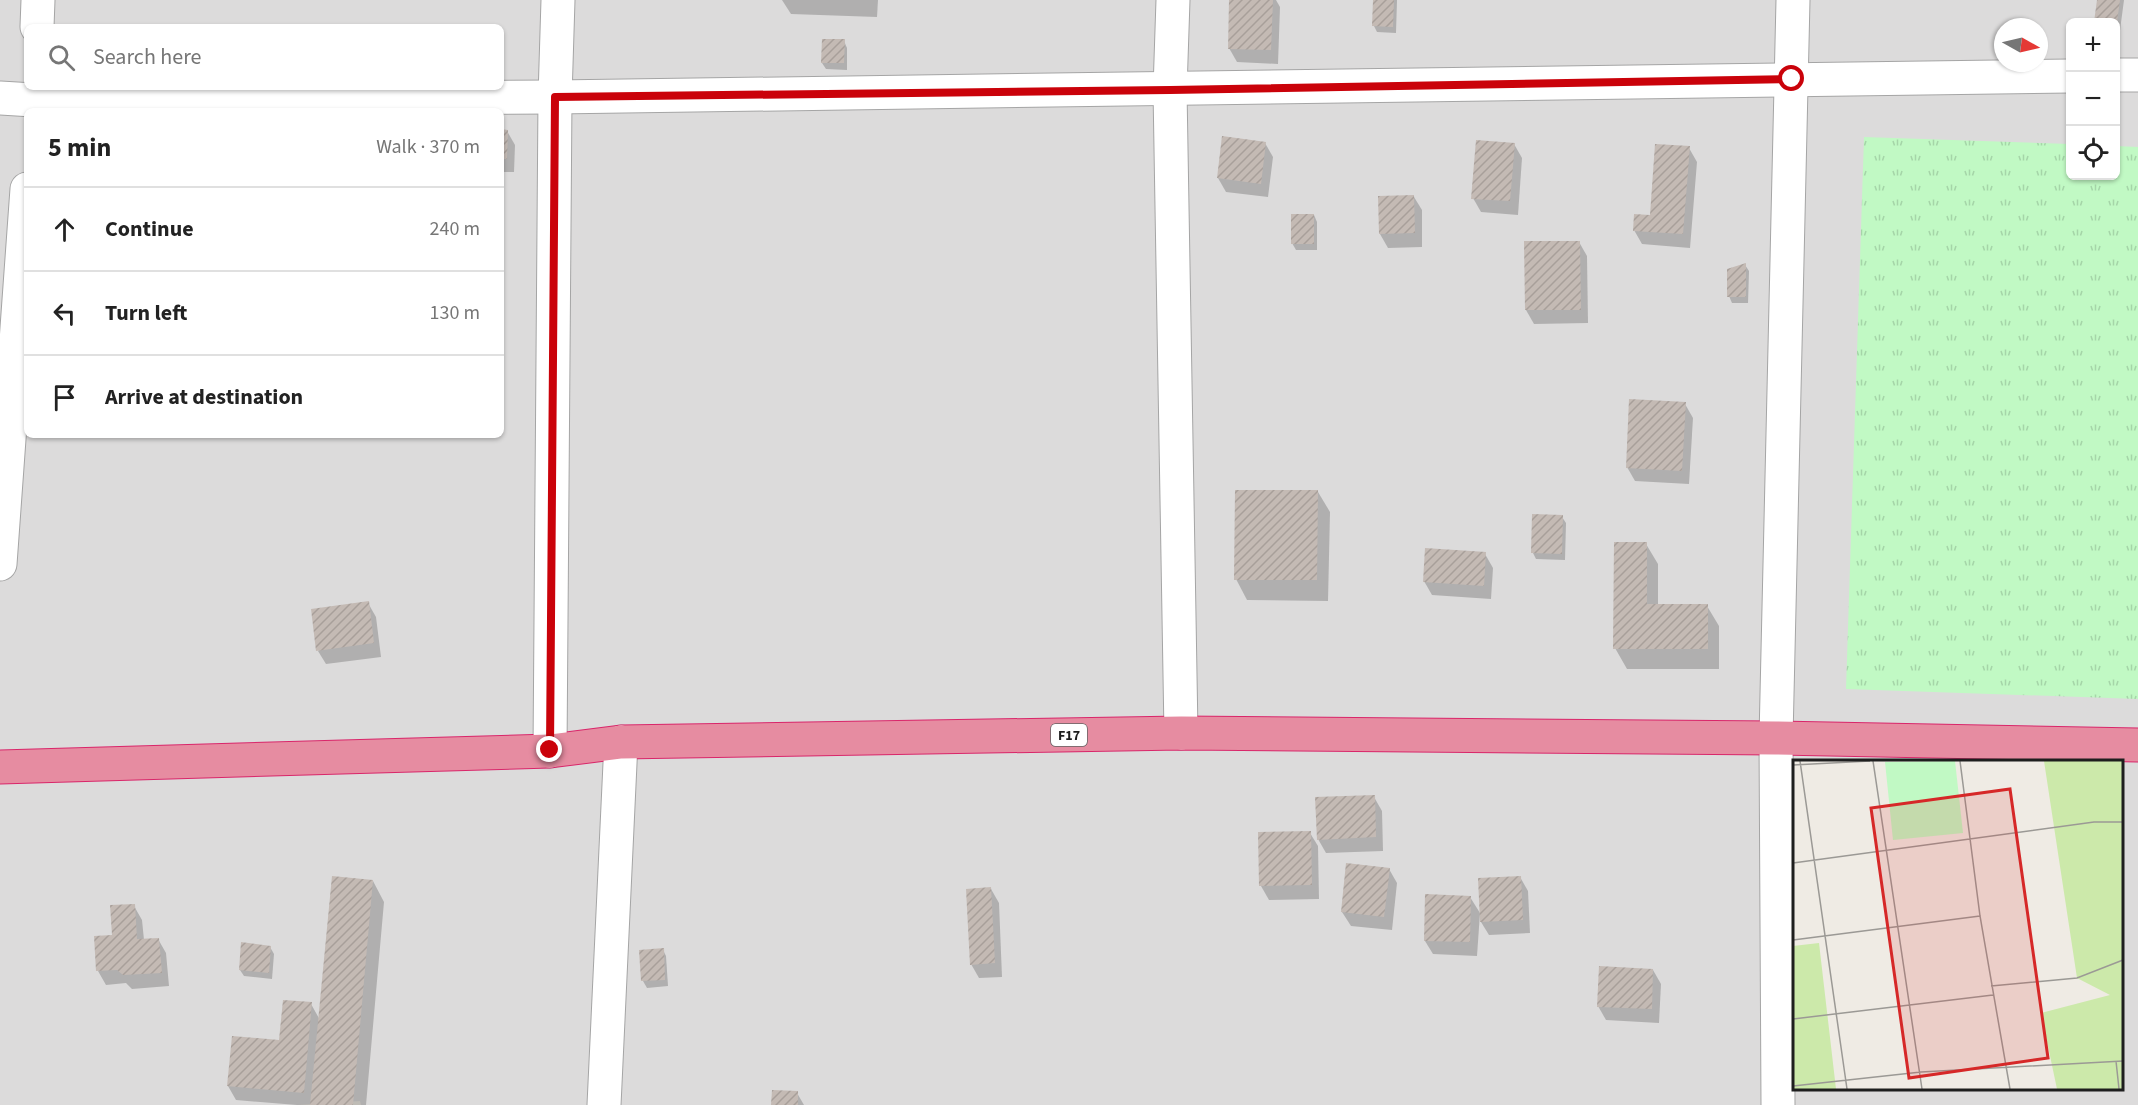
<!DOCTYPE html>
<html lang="en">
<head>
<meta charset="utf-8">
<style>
	:root { --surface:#fff; --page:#f6f6f6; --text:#222; --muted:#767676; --line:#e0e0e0 }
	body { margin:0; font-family:"Source Sans 3",sans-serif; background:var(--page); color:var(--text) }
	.controls { position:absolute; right:18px; top:18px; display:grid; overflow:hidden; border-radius:9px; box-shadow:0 2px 4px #0004 }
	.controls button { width:54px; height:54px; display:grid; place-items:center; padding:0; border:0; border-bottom:2px solid var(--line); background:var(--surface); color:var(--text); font:30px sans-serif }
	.compass { position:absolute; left:1994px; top:18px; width:54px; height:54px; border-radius:50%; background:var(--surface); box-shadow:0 2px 4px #0004; rotate:98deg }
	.stop { position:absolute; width:18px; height:18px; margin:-14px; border:4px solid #ca020a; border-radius:50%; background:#fff }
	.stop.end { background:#ca020a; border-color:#fff; box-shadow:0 2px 6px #0008 }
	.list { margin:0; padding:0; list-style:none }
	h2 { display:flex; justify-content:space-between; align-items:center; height:78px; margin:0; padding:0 24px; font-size:26px }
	h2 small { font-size:20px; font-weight:400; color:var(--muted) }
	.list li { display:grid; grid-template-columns:39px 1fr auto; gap:18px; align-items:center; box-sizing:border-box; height:84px; padding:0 24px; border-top:2px solid var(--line) }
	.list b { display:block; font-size:22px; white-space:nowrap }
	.list em { font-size:20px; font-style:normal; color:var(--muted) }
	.icon { flex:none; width:33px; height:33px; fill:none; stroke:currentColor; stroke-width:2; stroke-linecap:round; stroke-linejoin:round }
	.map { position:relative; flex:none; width:2138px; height:1105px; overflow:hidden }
	.search { position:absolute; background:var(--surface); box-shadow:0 2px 4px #0004; left:24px; top:24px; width:480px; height:66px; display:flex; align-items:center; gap:15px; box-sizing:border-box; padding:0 21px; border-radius:9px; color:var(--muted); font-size:22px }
	.panel { position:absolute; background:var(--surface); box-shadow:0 2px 4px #0004; left:24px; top:108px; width:480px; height:330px; border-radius:9px }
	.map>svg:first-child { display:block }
	.residential { fill:#dcdbdb; fill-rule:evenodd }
	.park { fill:url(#park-tufts) }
	.shadow { fill:#0003 }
	.building { fill:url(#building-hatch) }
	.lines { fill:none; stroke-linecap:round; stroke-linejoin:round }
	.minor-casing { stroke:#a5a5a5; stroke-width:35 }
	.highway-casing { stroke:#d9266a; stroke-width:35 }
	.minor { stroke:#fff; stroke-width:33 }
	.highway { stroke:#e68ca1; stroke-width:33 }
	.route { stroke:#ca020a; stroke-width:8 }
	.labels { text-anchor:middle; stroke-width:4.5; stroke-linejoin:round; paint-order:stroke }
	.shield { fill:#fff; stroke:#626262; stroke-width:1.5 }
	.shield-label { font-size:14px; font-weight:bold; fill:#1e1e1e }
	.inset-road { fill:none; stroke:#9b9995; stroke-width:1.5 }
	.view { fill:#d62828; fill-opacity:0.15; stroke:#d62828; stroke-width:3 }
	.inset-edge { fill:none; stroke:#1e1e1e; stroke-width:3 }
</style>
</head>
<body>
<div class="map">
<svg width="2138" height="1105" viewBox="0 0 2138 1105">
	<defs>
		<pattern id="park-tufts" width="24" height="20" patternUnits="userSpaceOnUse" patternTransform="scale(1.5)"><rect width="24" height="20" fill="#c1f9c4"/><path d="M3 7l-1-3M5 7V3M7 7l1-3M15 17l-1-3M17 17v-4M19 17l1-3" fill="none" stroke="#a5d5a8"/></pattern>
		<pattern id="building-hatch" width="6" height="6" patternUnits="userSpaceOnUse" patternTransform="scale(1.5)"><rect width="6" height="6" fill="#c4bab4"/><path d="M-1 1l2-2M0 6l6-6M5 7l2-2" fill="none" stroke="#a89f9a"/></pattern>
	</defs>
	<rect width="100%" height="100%" fill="#efebe4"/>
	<path class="residential" d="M0,0H2138V1105H361L360,1101L298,1105H0ZM2070,22H2116V176H2070ZM27,27H501V87H27ZM2003,27H2039V63H2003ZM27,111H501V435H27ZM1794,762H2122V1088H1794Z"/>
	<polygon class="park" points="1864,137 2070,144 2070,176 2116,176 2116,146 2138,147 2138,699 1846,689"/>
	<g class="shadow">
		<polygon points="782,0 878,0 877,17 791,14"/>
		<polygon points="1231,0 1276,0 1280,7 1278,64 1237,62 1229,48"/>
		<polygon points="1374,0 1397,0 1396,33 1377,32 1374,26"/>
		<polygon points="2099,0 2124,0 2119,38 2116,37 2116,22 2096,22"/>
		<polygon points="844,41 847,48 847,70 826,69 822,63"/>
		<polygon points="501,131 507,131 515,145 514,172 501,172"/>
		<polygon points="1265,143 1273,157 1268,197 1226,192 1218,178"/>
		<polygon points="1514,144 1522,158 1518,215 1481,212 1473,198"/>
		<polygon points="1689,148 1697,162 1690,248 1642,244 1634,230 1651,217"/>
		<polygon points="1414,197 1422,210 1422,247 1388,248 1380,234"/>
		<polygon points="1314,215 1317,222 1317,250 1296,250 1292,243"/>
		<polygon points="1579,242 1587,256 1588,323 1534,324 1526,310"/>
		<polygon points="1745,265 1749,271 1748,303 1732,303 1729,296"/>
		<polygon points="1685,404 1693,418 1689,484 1635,481 1627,467"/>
		<polygon points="1318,492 1330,512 1328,601 1247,600 1236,579"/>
		<polygon points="1562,517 1566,523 1565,560 1536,559 1533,553"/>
		<polygon points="1646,544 1658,564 1658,606 1707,606 1719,626 1719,669 1627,669 1615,648"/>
		<polygon points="1485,554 1493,568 1491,599 1432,595 1424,581"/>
		<polygon points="368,603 376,617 381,657 326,664 318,651"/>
		<polygon points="1374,797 1382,811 1383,851 1326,853 1318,839"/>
		<polygon points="1310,833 1318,846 1319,899 1269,900 1261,886 1260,834"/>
		<polygon points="1389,869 1397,883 1392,930 1351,926 1342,912"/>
		<polygon points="1520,877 1528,891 1530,933 1489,935 1481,922"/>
		<polygon points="373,881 384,902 366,1105 297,1105 236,1100 228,1086 281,1041 311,1004 320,1020"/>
		<polygon points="991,889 999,903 1002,977 979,978 971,964"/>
		<polygon points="1470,897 1480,913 1477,956 1433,954 1425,941"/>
		<polygon points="134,906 142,920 144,940 158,939 166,953 169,986 132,989 126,983 106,985 98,971 96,938 114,936"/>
		<polygon points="270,947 274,954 272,979 244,976 240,970"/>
		<polygon points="663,950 666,956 668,986 647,988 643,981 641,952"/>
		<polygon points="1653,970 1661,984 1659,1023 1606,1020 1598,1006"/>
		<polygon points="797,1093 804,1105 773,1105"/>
	</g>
	<g class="building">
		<polygon points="1229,0 1273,0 1271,50 1228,49"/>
		<polygon points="1373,0 1394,0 1393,27 1372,26"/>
		<polygon points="2097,0 2120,0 2117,22 2094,22"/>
		<polygon points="822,39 845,39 844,63 821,63"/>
		<polygon points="501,129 508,130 507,159 501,159"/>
		<polygon points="1222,136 1266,142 1261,184 1217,178"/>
		<polygon points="1476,140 1515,143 1510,201 1471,199"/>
		<polygon points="1655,144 1690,146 1683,234 1633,231 1634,214 1650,215"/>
		<polygon points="1414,195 1415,233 1379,234 1378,196"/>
		<rect x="1291" y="214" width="23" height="30"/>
		<polygon points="1524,241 1580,241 1581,310 1525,310"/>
		<polygon points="1746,263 1746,297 1727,297 1727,269"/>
		<polygon points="1629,399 1686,402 1682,471 1626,468"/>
		<polygon points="1235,490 1318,490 1317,580 1234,580"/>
		<polygon points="1532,514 1563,515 1562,554 1531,553"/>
		<polygon points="1614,542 1647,542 1647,604 1708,604 1708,649 1613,649"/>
		<polygon points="1425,548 1486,552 1484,586 1423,582"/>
		<polygon points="369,601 374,643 316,651 311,609"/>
		<polygon points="1375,795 1376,837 1317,840 1315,797"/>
		<polygon points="1311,831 1312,885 1259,886 1258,832"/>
		<polygon points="1346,863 1390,868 1384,917 1341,912"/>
		<polygon points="332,876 373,880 353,1105 310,1105"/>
		<polygon points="1521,876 1523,920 1480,922 1478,878"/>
		<polygon points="991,887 995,963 970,965 966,889"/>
		<polygon points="1425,894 1471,896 1470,942 1424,941"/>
		<polygon points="135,904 137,939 159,938 162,973 123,975 117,970 96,971 94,936 112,935 110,905"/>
		<polygon points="241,942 271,946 269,973 239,970"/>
		<polygon points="664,948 665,980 641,981 639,950"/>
		<polygon points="1599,966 1653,969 1652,1009 1597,1007"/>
		<polygon points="283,1000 312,1002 304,1093 227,1086 232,1036 279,1040"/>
		<polygon points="772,1090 798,1091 798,1105 771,1105"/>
	</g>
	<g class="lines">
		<g class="minor-casing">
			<g id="minor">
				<polyline points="1173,0 1170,90 1181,733"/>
				<polyline points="37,27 38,0"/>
				<polyline points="2116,75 2138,75"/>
				<polyline points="0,98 33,100 555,97 2070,76"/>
				<polyline points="0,564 27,189"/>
				<polyline points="550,751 555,97 558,0"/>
				<polyline points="604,1105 621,742"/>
				<polyline points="1778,1105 1776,738 1793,0"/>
			</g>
		</g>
		<g class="highway-casing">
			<polyline id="highway" points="0,767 550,751 621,742 1181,733 1776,738 2138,745"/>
		</g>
		<use href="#minor" class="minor"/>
		<use href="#highway" class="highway"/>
	</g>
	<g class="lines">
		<polyline class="route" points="550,750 555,97 1170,90 1792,79"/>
	</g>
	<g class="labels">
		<rect class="shield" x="1051" y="724" width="36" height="22" rx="4.5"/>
		<g class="shield-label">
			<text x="1069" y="740">F17</text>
		</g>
	</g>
	<g transform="translate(1793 760)">
		<rect width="330" height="330" fill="#efebe4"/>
		<path d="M251,1H330V329H264L248,253L317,235L284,218ZM26,183L43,329H0V186Z" fill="#cce9aa"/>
		<path d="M162,1L170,73L100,80L92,2Z" fill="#c1f9c4"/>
		<path class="inset-road" d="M7,1L54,329M80,1L129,329M167,1L187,156L217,329M0,5L77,1M0,103L301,62H330M0,180L187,156M198,226L284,218L330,200M0,259L200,235M323,301L326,329M0,326L128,312L330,301"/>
		<path class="view" d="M217,29L255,298L116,318L78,48Z"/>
		<rect width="330" height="330" class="inset-edge"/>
	</g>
</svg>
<div class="controls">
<button>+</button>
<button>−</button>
<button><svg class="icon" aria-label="locate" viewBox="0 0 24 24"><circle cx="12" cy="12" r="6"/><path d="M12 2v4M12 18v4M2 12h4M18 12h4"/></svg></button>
</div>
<svg class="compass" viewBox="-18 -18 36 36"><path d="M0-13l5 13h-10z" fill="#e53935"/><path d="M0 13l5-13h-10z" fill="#767676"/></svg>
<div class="stop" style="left:1792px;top:79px"></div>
<div class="stop end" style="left:550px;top:750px"></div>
<div class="search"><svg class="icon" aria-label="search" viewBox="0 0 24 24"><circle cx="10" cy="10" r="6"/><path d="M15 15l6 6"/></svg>Search here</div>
<section class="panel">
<h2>5 min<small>Walk · 370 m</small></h2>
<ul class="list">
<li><svg class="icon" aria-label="ahead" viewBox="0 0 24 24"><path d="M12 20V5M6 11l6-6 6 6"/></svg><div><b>Continue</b></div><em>240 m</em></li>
<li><svg class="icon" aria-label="left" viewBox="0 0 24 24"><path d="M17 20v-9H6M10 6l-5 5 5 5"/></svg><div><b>Turn left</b></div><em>130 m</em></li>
<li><svg class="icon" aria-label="arrive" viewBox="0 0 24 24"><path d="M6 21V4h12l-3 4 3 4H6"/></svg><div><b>Arrive at destination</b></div></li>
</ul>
</section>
</div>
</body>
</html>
